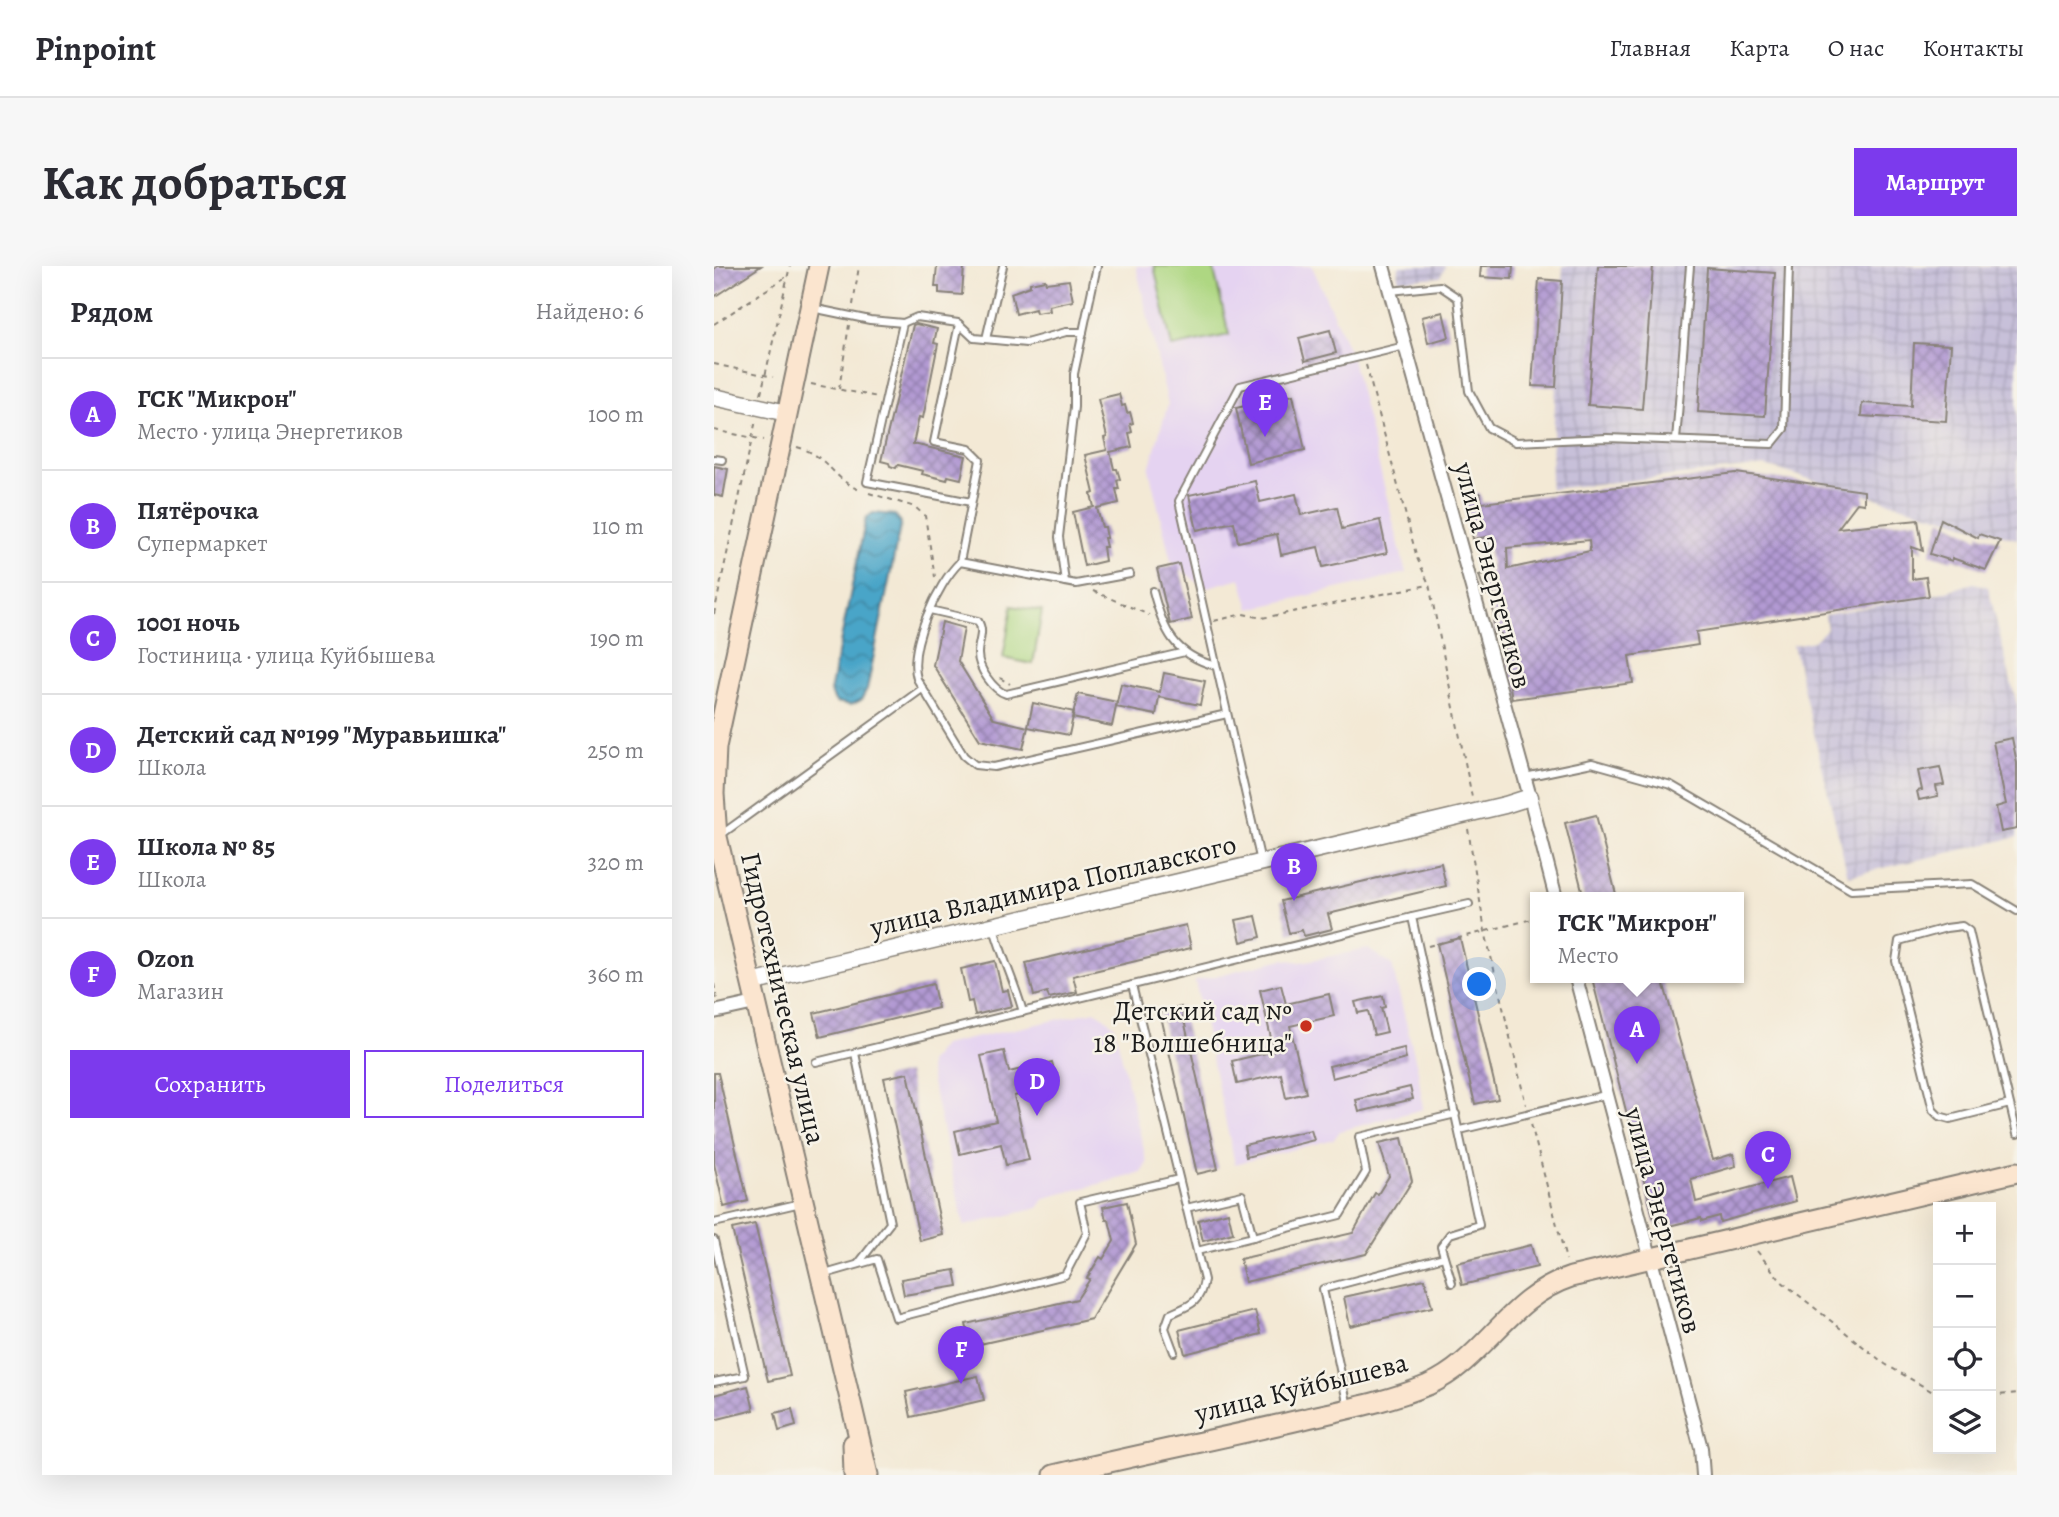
<!DOCTYPE html>
<html lang="ru">
<head>
<meta charset="utf-8">
<style>
	:root { --surface:#fff; --page:#f7f7f7; --text:#2b2b33; --muted:#7c7c81; --line:#e1e1e2; --accent:#7c3aed }
	body { margin:0; font-family:Alegreya,serif; background:var(--page); color:var(--text) }
	.controls { position:absolute; right:21px; bottom:21px; display:grid; overflow:hidden; border-radius:0px; box-shadow:0 7px 28px #0002 }
	.controls button { width:63px; height:63px; display:grid; place-items:center; padding:0; border:0; border-bottom:2px solid var(--line); background:var(--surface); color:var(--text); font:35px sans-serif }
	.you { position:absolute; left:766px; top:719px; width:24px; height:24px; margin:-18px; border:5px solid #fff; border-radius:50%; background:#1a73e8; box-shadow:0 0 0 10px #1a73e833 }
	.badge { display:grid; place-items:center; width:46px; height:46px; border-radius:50%; background:var(--accent); color:#fff; font-size:23px; font-weight:700 }
	.pin { position:absolute; translate:-50% -58px; filter:drop-shadow(0 2px 4px #0008) }
	.pin::after { content:''; position:absolute; top:37px; width:24px; height:21px; background:inherit; clip-path:polygon(0 0,100% 0,50% 100%) }
	.popup { position:absolute; left:816px; top:626px; width:214px; height:91px; box-sizing:border-box; display:grid; place-content:center; border-radius:0px; background:var(--surface); filter:drop-shadow(0 2px 5px #0005); font-size:23px; white-space:nowrap; color:var(--muted) }
	.popup b { font-size:26px; color:var(--text) }
	.popup::after { content:''; position:absolute; left:50%; top:100%; margin-left:-14px; border:14px solid transparent; border-top-color:var(--surface) }
	.list { margin:0; padding:0; list-style:none }
	h2 { display:flex; justify-content:space-between; align-items:center; height:91px; margin:0; padding:0 28px; font-size:30px }
	h2 small { font-size:23px; font-weight:400; color:var(--muted) }
	.list li { display:grid; grid-template-columns:46px 1fr auto; gap:21px; align-items:center; box-sizing:border-box; height:112px; padding:0 28px; border-top:2px solid var(--line) }
	.list b { display:block; font-size:26px; white-space:nowrap }
	.list p { margin:0; font-size:23px; white-space:nowrap; color:var(--muted) }
	.list em { font-size:23px; font-style:normal; color:var(--muted) }
	.actions { display:flex; gap:14px; padding:21px 28px }
	.actions a { flex:1; padding:16px 0; border:2px solid var(--accent); border-radius:0px; text-align:center; font-size:24px; color:var(--accent) }
	.actions .main { background:var(--accent); color:#fff }
	.icon { flex:none; width:38px; height:38px; fill:none; stroke:currentColor; stroke-width:2; stroke-linecap:round; stroke-linejoin:round }
	.map { position:relative; flex:none; width:1303px; height:1209px; overflow:hidden; border-radius:0px }
	header { display:flex; align-items:center; gap:42px; box-sizing:border-box; height:98px; padding:0 35px; background:var(--surface); border-bottom:2px solid var(--line) }
	header strong { font-size:33px }
	nav { display:flex; gap:38px; margin-inline-start:auto; font-size:24px }
	.intro { display:flex; align-items:center; justify-content:space-between; box-sizing:border-box; height:168px; padding:0 42px }
	h1 { margin:0; font-size:49px }
	.button { padding:18px 32px; border-radius:0px; background:var(--accent); color:#fff; font-size:24px; font-weight:700 }
	main { display:flex; gap:42px; padding:0 42px }
	aside { flex:1; background:var(--surface); border-radius:0px; box-shadow:0 7px 28px #0002 }
	.map>svg:first-child { display:block }
	.built { fill:#e5d3f1 }
	.industrial { fill:url(#industrial-grid) }
	.green { fill:#aed782; stroke:#657a4f; stroke-width:2 }
	.water { fill:url(#water-waves); stroke:#336072; stroke-width:2 }
	.building { fill:url(#building-cross-hatch); fill-rule:evenodd }
	.lines { fill:none; stroke-linecap:round; stroke-linejoin:round }
	.service-casing { stroke:#888278; stroke-width:10 }
	.minor-casing { stroke:#888278; stroke-width:16 }
	.tertiary-casing { stroke:#888278; stroke-width:19 }
	.secondary-casing { stroke:#888278; stroke-width:23 }
	.path { stroke:#888278; stroke-width:2; stroke-dasharray:5 5; stroke-linecap:butt }
	.service { stroke:#fff; stroke-width:6 }
	.minor { stroke:#fff; stroke-width:12 }
	.tertiary { stroke:#fff; stroke-width:16 }
	.secondary { stroke:#fbe5cf; stroke-width:19 }
	.poi-dot { fill:#c8321e; stroke:#f7f3e8; stroke-width:2.5 }
	.labels { text-anchor:middle; stroke-width:5; stroke-linejoin:round; paint-order:stroke }
	.street-label { font-size:28px; fill:#1c1c1c; stroke:#f7f3e8 }
	.poi-label { font-size:28px; fill:#1c1c1c; stroke:#f7f3e8; text-anchor:end }
</style>
</head>
<body>
<header>
<strong>Pinpoint</strong>
<nav><a>Главная</a><a>Карта</a><a>О нас</a><a>Контакты</a></nav>
</header>
<div class="intro"><h1>Как добраться</h1><a class="button">Маршрут</a></div>
<main>
<aside>
<h2>Рядом<small>Найдено: 6</small></h2>
<ul class="list">
<li><span class="badge">A</span><div><b>ГСК &quot;Микрон&quot;</b><p>Место · улица Энергетиков</p></div><em>100 m</em></li>
<li><span class="badge">B</span><div><b>Пятёрочка</b><p>Супермаркет</p></div><em>110 m</em></li>
<li><span class="badge">C</span><div><b>1001 ночь</b><p>Гостиница · улица Куйбышева</p></div><em>190 m</em></li>
<li><span class="badge">D</span><div><b>Детский сад №199 &quot;Муравьишка&quot;</b><p>Школа</p></div><em>250 m</em></li>
<li><span class="badge">E</span><div><b>Школа № 85</b><p>Школа</p></div><em>320 m</em></li>
<li><span class="badge">F</span><div><b>Ozon</b><p>Магазин</p></div><em>360 m</em></li>
</ul>
<div class="actions"><a class="main">Сохранить</a><a>Поделиться</a></div>
</aside>
<div class="map">
<svg width="1303" height="1209" viewBox="0 0 1303 1209">
	<defs>
		<pattern id="industrial-grid" width="8" height="8" patternUnits="userSpaceOnUse" patternTransform="scale(1.75)"><rect width="8" height="8" fill="#c7c0d9"/><path d="M0 4h8M4 0v8" fill="none" stroke="#aaa4ba"/></pattern>
		<pattern id="water-waves" width="16" height="10" patternUnits="userSpaceOnUse" patternTransform="scale(1.75)"><rect width="16" height="10" fill="#4aa5c8"/><path d="M0 5q4-4 8 0t8 0" fill="none" stroke="#3d86a2"/></pattern>
		<pattern id="building-cross-hatch" width="8" height="8" patternUnits="userSpaceOnUse" patternTransform="scale(1.75)"><rect width="8" height="8" fill="#b29ad3"/><path d="M0 0l8 8M0 8l8-8" fill="none" stroke="#907daa"/></pattern>
	</defs>
	<rect width="100%" height="100%" fill="#f7f3e8"/>
	<filter id="ink" filterUnits="userSpaceOnUse"><feTurbulence type="fractalNoise" baseFrequency=".0143" numOctaves="2"/><feDisplacementMap in="SourceGraphic" scale="14" xChannelSelector="R" yChannelSelector="G"/><feConvolveMatrix kernelMatrix="1 2 1 2 8 2 1 2 1" color-interpolation-filters="sRGB"/></filter>
	<filter id="wash" filterUnits="userSpaceOnUse"><feTurbulence type="fractalNoise" baseFrequency=".00686" numOctaves="4" result="noise"/><feDisplacementMap in="SourceGraphic" scale="28" xChannelSelector="R" yChannelSelector="G"/><feGaussianBlur stdDeviation="1.57" result="paint"/><feColorMatrix in="noise" values="0 0 0 0 0 0 0 0 0 0 0 0 0 0 0 0 0 1.4 0 .05"/><feComposite in="paint" operator="in"/></filter>
	<g filter="url(#wash)">
		<rect width="100%" height="100%" fill="#f3e9d5"/>
		<g class="built">
			<polygon points="422,0 598,0 637,89 692,307 536,343 527,312 490,322 457,295 435,203 454,138"/>
			<polygon points="654,683 678,699 704,805 709,843 626,865 620,873 521,898 481,715 569,693 587,696"/>
			<polygon points="382,745 400,759 433,897 427,907 331,932 324,942 250,960 215,803 215,797 229,779"/>
		</g>
		<g class="industrial">
			<polygon points="685,0 732,0 726,11 684,14"/>
			<polygon points="849,0 1303,0 1303,273 1051,200 836,223"/>
			<polygon points="1260,317 1274,321 1303,440 1303,571 1134,610 1079,379 1100,375 1113,363 1111,349 1215,330"/>
		</g>
		<g class="green">
			<polygon points="440,0 499,0 515,69 458,81"/>
			<polygon points="298,340 328,345 319,398 289,392"/>
		</g>
		<polygon class="water" points="159,247 181,249 187,256 153,423 147,434 137,439 122,436 116,426 152,252"/>
		<g id="blocks">
			<g class="building">
				<polygon points="4,0 47,0 0,31 0,3"/>
				<polygon points="223,0 250,0 248,29 225,27 225,21 221,21"/>
				<polygon points="767,0 799,0 798,13 766,11"/>
				<polygon points="884,0 939,0 928,143 874,139"/>
				<polygon points="993,2 1061,7 1051,150 984,146"/>
				<polygon points="825,13 848,15 842,121 818,120"/>
				<polygon points="331,14 332,17 355,14 359,35 335,40 336,45 322,47 321,43 302,48 297,27 316,20 316,17"/>
				<polygon points="729,46 735,71 714,77 708,51"/>
				<polygon points="202,58 223,63 220,77 224,78 209,152 205,151 199,178 252,190 247,213 234,210 233,214 208,208 209,205 184,199 182,202 176,200 175,197 167,195 199,59"/>
				<polygon points="616,64 622,87 591,95 585,72"/>
				<polygon points="1200,77 1237,79 1232,155 1147,150 1148,137 1197,140"/>
				<polygon points="405,128 408,140 411,139 413,147 416,146 419,157 416,158 418,166 415,167 418,181 396,186 400,203 403,203 406,213 403,214 405,223 402,223 405,237 383,242 388,261 391,261 393,272 390,272 392,281 389,281 391,295 370,300 359,246 380,241 377,228 380,227 371,189 393,184 390,172 393,171 384,133"/>
				<polygon points="579,129 591,184 534,197 522,142"/>
				<polygon points="0,200 14,203 9,231 0,229"/>
				<path d="M1022,207L1150,225V238L1143,237L1124,262L1204,254L1209,285L1198,281V313L1212,311L1215,330L982,366L984,379L915,390L919,417L798,433L787,368L780,369L779,329H772L765,309L778,306L773,271L759,273L751,229L766,227L768,237ZM875,274L876,285L794,303L793,282Z"/>
				<polygon points="541,215 546,236 582,228 587,249 623,241 628,263 666,254 673,287 609,301 604,281 567,289 563,268 524,276 520,256 483,264 475,229"/>
				<polygon points="1227,253 1264,272 1265,268 1286,275 1272,304 1238,292 1238,295 1216,288"/>
				<polygon points="465,298 478,353 456,358 443,303"/>
				<polygon points="228,356 250,362 244,395 280,453 314,461 309,483 266,474 219,399"/>
				<polygon points="450,407 491,415 486,439 445,431 442,449 402,441 407,418 446,426"/>
				<polygon points="364,428 403,436 398,460 358,452"/>
				<polygon points="319,437 360,446 355,469 314,461"/>
				<polygon points="1298,472 1303,497 1303,563 1287,566 1282,541 1292,538 1279,476"/>
				<polygon points="1226,501 1230,519 1222,520 1224,530 1205,534 1203,525 1208,524 1204,505"/>
				<polygon points="882,549 903,632 870,632 851,557"/>
				<polygon points="727,597 732,620 614,648 618,663 590,670 588,664 575,667 567,635"/>
				<polygon points="542,650 547,671 527,676 522,654"/>
				<polygon points="472,659 477,682 359,710 363,726 335,732 333,726 320,730 312,697"/>
				<polygon points="746,672 784,833 761,838 723,678"/>
				<polygon points="281,695 288,725 294,724 298,740 261,749 258,735 254,736 247,703"/>
				<polygon points="878,712 948,712 999,894 1019,888 1022,900 977,913 982,936 1076,911 1082,935 1006,956 1005,950 988,955 987,952 955,960 953,954 941,958"/>
				<polygon points="219,718 224,742 106,771 100,747"/>
				<polygon points="567,719 572,738 615,728 620,750 576,760 592,827 572,832 567,808 523,818 518,795 560,785 546,724"/>
				<polygon points="669,730 671,741 667,742 673,766 660,769 654,745 644,747 641,736"/>
				<polygon points="467,741 504,903 483,908 446,746"/>
				<polygon points="690,782 692,793 618,812 615,800"/>
				<polygon points="290,785 295,806 338,796 344,820 300,830 315,894 292,899 287,878 246,888 241,865 282,855 267,790"/>
				<polygon points="0,807 4,807 34,935 10,941 0,898"/>
				<polygon points="194,807 229,969 206,975 170,812"/>
				<polygon points="696,821 699,833 645,846 642,834"/>
				<polygon points="597,864 600,874 532,891 530,879"/>
				<polygon points="688,872 698,915 652,988 531,1016 526,993 639,967 661,927 664,928 675,910 665,877"/>
				<polygon points="413,936 422,978 377,1053 257,1080 252,1058 363,1033 376,1013 373,1012 386,991 389,993 400,975 395,954 392,954 389,941"/>
				<polygon points="514,946 519,967 489,975 484,954"/>
				<polygon points="41,958 76,1110 54,1115 18,963"/>
				<polygon points="817,979 823,1001 748,1019 743,997"/>
				<polygon points="241,1004 244,1020 190,1029 187,1013"/>
				<polygon points="711,1013 718,1041 636,1060 630,1031"/>
				<polygon points="541,1045 547,1068 471,1088 465,1064"/>
				<polygon points="264,1110 270,1134 197,1151 192,1126"/>
				<polygon points="34,1120 40,1144 0,1154 0,1129"/>
				<polygon points="78,1143 82,1160 65,1165 61,1147"/>
			</g>
		</g>
	</g>
	<g filter="url(#ink)">
		<use href="#blocks" fill-opacity="0" stroke="#888278" stroke-width="2"/>
		<g class="lines">
			<g class="service-casing">
				<g id="service">
					<polyline points="676,25 726,20 744,32 755,125 775,162 802,176 893,172 1058,178 1070,163 1075,0"/>
					<polyline points="98,42 156,54 189,57 203,51 244,57 260,72 312,77 352,66 369,66"/>
					<polyline points="189,57 153,216 257,236"/>
					<polyline points="245,58 220,176 255,183 266,194 246,296"/>
					<polyline points="272,73 289,0"/>
					<polyline points="962,174 976,0"/>
					<polyline points="0,193 8,194"/>
					<path d="M416,308L362,318L246,296C223,318 194,381 203,413L250,490L261,499L280,501L513,448"/>
					<polyline points="351,316 345,271 360,141 360,108 383,0"/>
					<path d="M439,325C449,364 460,389 502,400"/>
					<path d="M216,344L264,355C271,366 264,375 264,388C264,402 279,424 292,428L471,386"/>
					<polyline points="811,511 878,497 957,519 1137,624 1258,618 1303,645"/>
					<polyline points="8,568 208,423"/>
					<polyline points="547,596 465,235 526,120 691,80"/>
					<path d="M280,662C288,691 301,717 309,746"/>
					<path d="M418,719L490,1014C486,1037 477,1039 456,1048L451,1062L460,1086"/>
					<polyline points="141,787 176,957 144,998"/>
					<polyline points="102,796 698,651"/>
					<polyline points="1296,838 1236,853 1225,850 1219,844 1182,695 1185,675 1232,662 1248,660 1255,665 1303,868"/>
					<polyline points="746,864 891,829"/>
					<polyline points="472,942 528,929 539,971"/>
					<polyline points="0,957 87,937"/>
					<polyline points="0,974 31,1110 0,1116"/>
					<polyline points="483,985 626,949 652,906 645,871 742,848"/>
					<polyline points="111,1008 163,993 182,1052 351,1009 373,967 366,936 465,913"/>
					<polyline points="738,1017 727,980 736,968 765,959 698,651 755,638"/>
					<polyline points="634,1141 609,1023 730,991"/>
				</g>
			</g>
			<g class="minor-casing">
				<g id="minor">
					<polyline points="669,0 816,531 842,632"/>
					<polyline points="862,712 987,1182 989,1209"/>
					<polyline points="0,746 41,737"/>
				</g>
			</g>
			<g class="tertiary-casing">
				<g id="tertiary">
					<polyline points="0,131 73,147"/>
					<polyline points="37,717 791,539 816,531"/>
				</g>
			</g>
			<g class="secondary-casing">
				<g id="secondary">
					<polyline points="105,0 2,481 0,528 3,571 154,1209"/>
					<polyline points="139,1178 140,1209"/>
					<path d="M340,1209C422,1189 504,1173 585,1154C628,1144 673,1136 714,1119C772,1093 793,1032 857,1011L1303,906"/>
				</g>
			</g>
			<g class="path">
				<polyline points="139,39 145,0"/>
				<polyline points="0,58 72,11"/>
				<polyline points="0,98 59,111"/>
				<polyline points="652,99 703,292 715,318 758,531"/>
				<polyline points="97,118 164,131"/>
				<polyline points="125,123 135,59"/>
				<polyline points="47,128 76,0"/>
				<polyline points="0,164 50,174"/>
				<path d="M83,181C114,189 121,216 146,224"/>
				<polyline points="155,227 201,241 211,250 221,311"/>
				<polyline points="379,325 435,349"/>
				<polyline points="0,348 42,154"/>
				<polyline points="500,355 529,348 548,352 714,319"/>
				<polyline points="286,412 296,418"/>
				<polyline points="754,563 771,665 812,839"/>
				<polyline points="714,680 822,652"/>
				<polyline points="0,718 3,734"/>
				<polyline points="817,858 852,994"/>
				<polyline points="1043,985 1067,1015 1171,1098 1224,1129"/>
				<polyline points="1277,1130 1303,1127"/>
			</g>
			<use href="#service" class="service"/>
			<use href="#minor" class="minor"/>
			<use href="#tertiary" class="tertiary"/>
			<use href="#secondary" class="secondary"/>
		</g>
	</g>
	<circle class="poi-dot" cx="592" cy="760" r="7"/>
	<g class="labels">
		<g class="street-label">
			<text transform="translate(780 309) rotate(75)" y="10">улица Энергетиков</text>
			<text transform="translate(339 619) rotate(-13)" y="10">улица Владимира Поплавского</text>
			<text transform="translate(70 732) rotate(77)" y="10">Гидротехническая улица</text>
			<text transform="translate(950 954) rotate(75)" y="10">улица Энергетиков</text>
			<text transform="translate(587 1121) rotate(-14)" y="10">улица Куйбышева</text>
		</g>
		<g class="poi-label">
			<text x="578" y="754">Детский сад №<tspan x="578" dy="32">18 "Волшебница"</tspan></text>
		</g>
	</g>
</svg>
<div class="controls">
<button>+</button>
<button>−</button>
<button><svg class="icon" aria-label="locate" viewBox="0 0 24 24"><circle cx="12" cy="12" r="6"/><path d="M12 2v4M12 18v4M2 12h4M18 12h4"/></svg></button>
<button><svg class="icon" aria-label="layers" viewBox="0 0 24 24"><path d="M12 4l9 5-9 5-9-5zM3 14l9 5 9-5"/></svg></button>
</div>
<div class="you"></div>
<div class="pin badge" style="left:923px;top:798px">A</div>
<div class="popup"><b>ГСК &quot;Микрон&quot;</b>Место</div>
<div class="pin badge" style="left:580px;top:635px">B</div>
<div class="pin badge" style="left:1054px;top:923px">C</div>
<div class="pin badge" style="left:323px;top:850px">D</div>
<div class="pin badge" style="left:551px;top:171px">E</div>
<div class="pin badge" style="left:247px;top:1118px">F</div>
</div>
</main>
</body>
</html>
